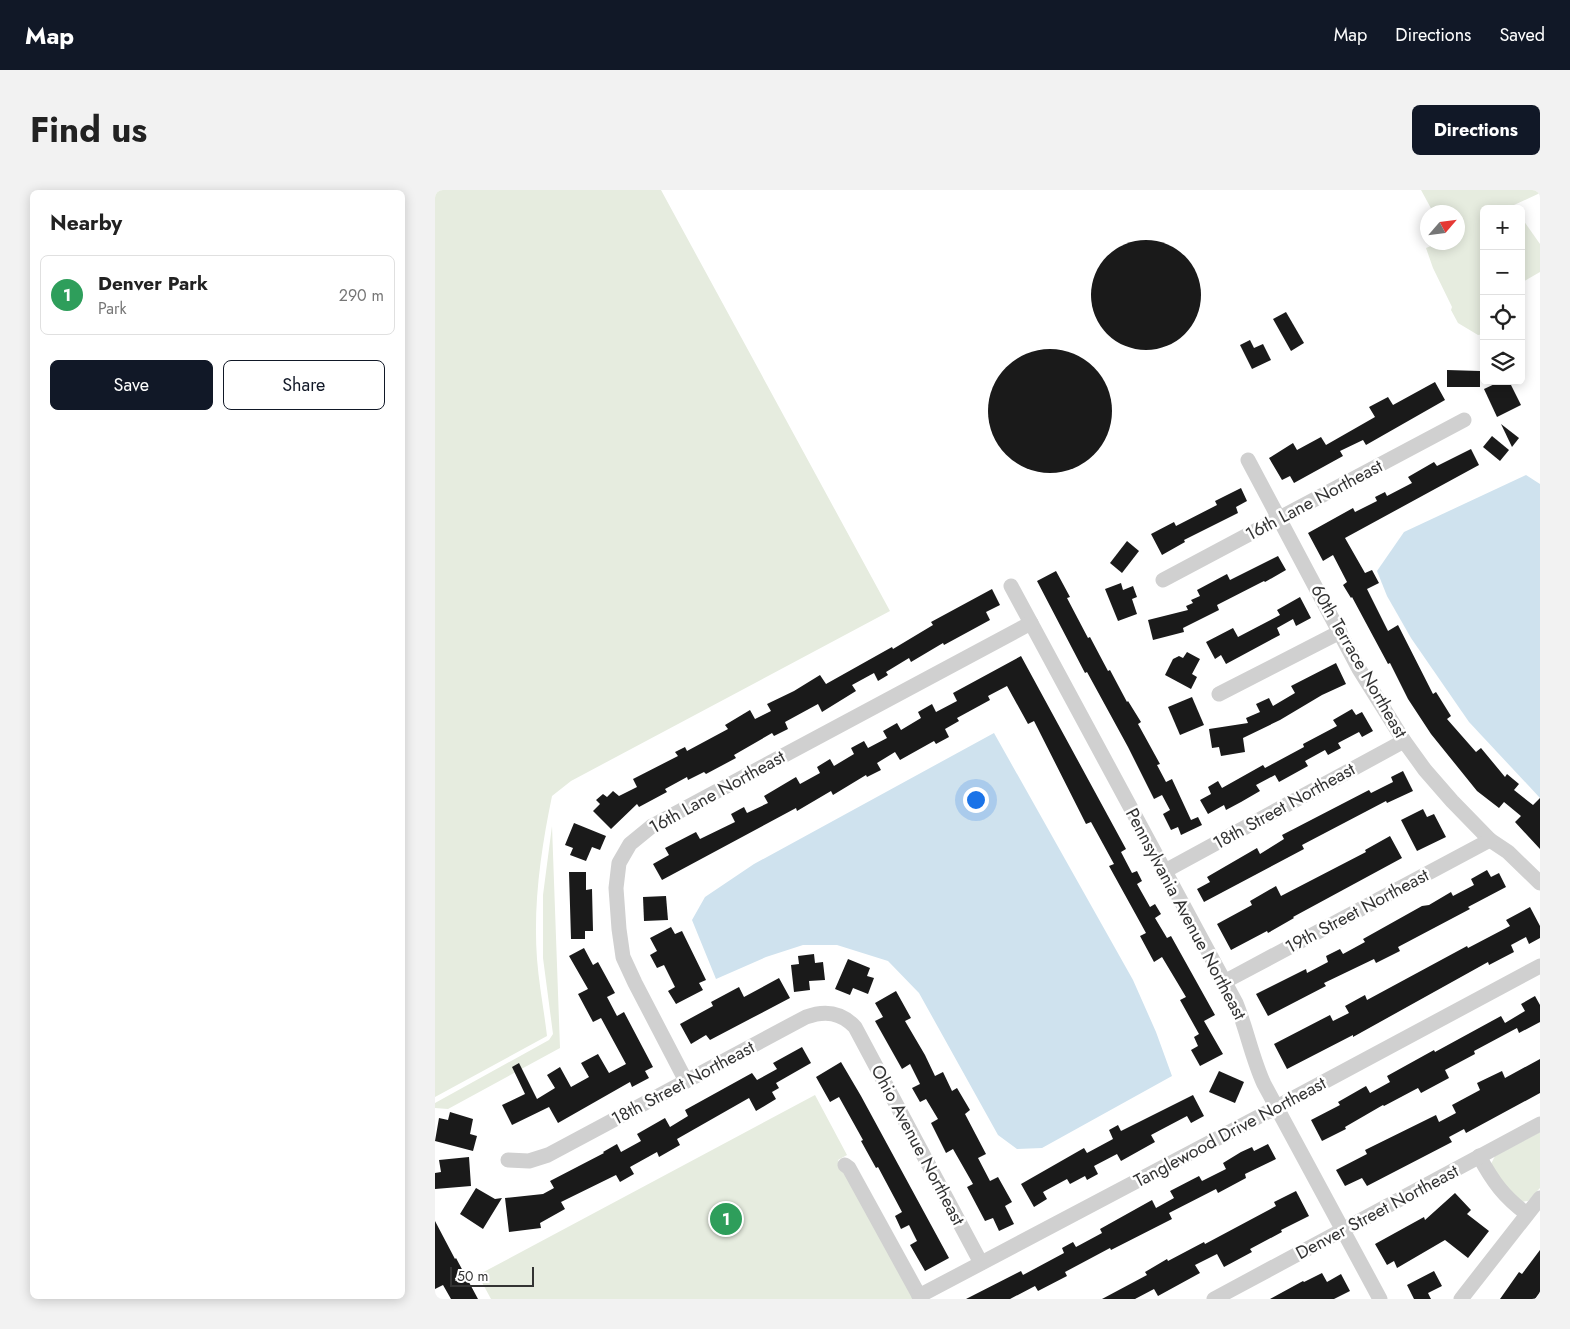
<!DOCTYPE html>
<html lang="en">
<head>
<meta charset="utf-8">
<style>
	:root { --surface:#fff; --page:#f2f2f2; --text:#222; --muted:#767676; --line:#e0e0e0; --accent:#111827 }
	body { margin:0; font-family:Jost,sans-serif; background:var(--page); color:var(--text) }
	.controls { position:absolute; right:15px; top:15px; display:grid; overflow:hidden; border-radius:8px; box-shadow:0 2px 12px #0003 }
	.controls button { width:45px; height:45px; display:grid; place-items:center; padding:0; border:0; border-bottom:1px solid var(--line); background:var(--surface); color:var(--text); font:25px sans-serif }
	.compass { position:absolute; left:985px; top:15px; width:45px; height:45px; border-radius:50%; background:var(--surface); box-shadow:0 2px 12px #0003; rotate:62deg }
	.scale { position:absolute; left:15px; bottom:12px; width:84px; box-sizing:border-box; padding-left:5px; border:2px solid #333; border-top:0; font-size:14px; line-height:18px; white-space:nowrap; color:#333; -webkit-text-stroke:4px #fff; paint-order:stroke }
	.you { position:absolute; left:540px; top:609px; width:18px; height:18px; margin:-12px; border:4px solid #fff; border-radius:50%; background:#1a73e8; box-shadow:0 0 0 8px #1a73e833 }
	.badge { display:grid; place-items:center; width:32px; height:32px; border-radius:50%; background:var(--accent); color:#fff; font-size:16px; font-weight:700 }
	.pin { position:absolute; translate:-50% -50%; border:2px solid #fff; box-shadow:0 1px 5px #0006 }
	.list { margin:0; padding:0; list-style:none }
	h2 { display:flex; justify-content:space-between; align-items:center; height:65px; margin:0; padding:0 20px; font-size:21px }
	h2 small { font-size:16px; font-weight:400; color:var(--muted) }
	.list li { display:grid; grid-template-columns:32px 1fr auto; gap:15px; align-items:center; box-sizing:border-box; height:80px; margin:0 10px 10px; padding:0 10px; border:1px solid var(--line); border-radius:8px }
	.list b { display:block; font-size:19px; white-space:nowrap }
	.list p { margin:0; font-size:16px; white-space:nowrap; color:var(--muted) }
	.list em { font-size:16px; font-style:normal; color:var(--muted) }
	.actions { display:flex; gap:10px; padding:15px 20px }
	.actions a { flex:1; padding:11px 0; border:1px solid var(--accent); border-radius:8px; text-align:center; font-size:18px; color:var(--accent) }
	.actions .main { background:var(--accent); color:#fff }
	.icon { flex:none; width:28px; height:28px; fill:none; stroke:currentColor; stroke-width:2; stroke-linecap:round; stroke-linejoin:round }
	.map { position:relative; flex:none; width:1105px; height:1109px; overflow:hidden; border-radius:8px }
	header { display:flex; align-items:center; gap:30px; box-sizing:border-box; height:70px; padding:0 25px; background:var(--accent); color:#fff }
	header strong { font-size:24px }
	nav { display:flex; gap:28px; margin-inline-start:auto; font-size:18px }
	.intro { display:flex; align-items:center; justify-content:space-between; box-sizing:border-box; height:120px; padding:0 30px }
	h1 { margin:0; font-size:35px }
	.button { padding:12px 22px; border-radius:8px; background:var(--accent); color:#fff; font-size:18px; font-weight:700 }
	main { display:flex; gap:30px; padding:0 30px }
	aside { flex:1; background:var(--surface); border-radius:8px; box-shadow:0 2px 12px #0003 }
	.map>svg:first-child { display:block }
	.green { fill:#e6ecdf }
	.water { fill:#cfe2ee }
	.building { fill:#1a1a1a }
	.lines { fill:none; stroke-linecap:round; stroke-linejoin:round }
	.minor { stroke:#d0d0d0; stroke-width:15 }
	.labels { text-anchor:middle; stroke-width:5; stroke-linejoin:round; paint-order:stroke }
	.street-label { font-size:18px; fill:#333; stroke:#fff }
</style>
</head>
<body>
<header>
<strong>Map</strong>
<nav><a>Map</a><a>Directions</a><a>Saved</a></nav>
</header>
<div class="intro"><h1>Find us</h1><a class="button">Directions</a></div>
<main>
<aside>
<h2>Nearby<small></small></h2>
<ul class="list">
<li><span class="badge" style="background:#2e9e5b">1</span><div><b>Denver Park</b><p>Park</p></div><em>290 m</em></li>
</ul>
<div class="actions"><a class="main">Save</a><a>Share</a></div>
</aside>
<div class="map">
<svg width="1105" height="1109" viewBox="0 0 1105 1109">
	<rect width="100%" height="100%" fill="#fff"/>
	<g class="green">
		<path d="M0,0H226L455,421L136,591L117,606C106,659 98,715 102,769C104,795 109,820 112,846L0,907Z"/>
		<polygon points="986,0 1105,0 1105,3 1079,15 1081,19 1049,19 1049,144 1043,145 1023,133 1016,120 1017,117 998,78 991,58 1003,53 1022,52 1022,22 998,22"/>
		<polygon points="1086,27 1105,54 1105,82 1086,93"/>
		<polygon points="117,636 125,858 13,919 0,918 0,913 114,850 118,844 108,768 108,705"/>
		<polygon points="380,905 412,965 403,970 478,1109 56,1109 43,1085"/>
		<polygon points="1105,942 1105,998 1093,1011 1086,1012 1073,1001 1056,974 1060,966"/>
	</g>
	<g class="water">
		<polygon points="1091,285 1105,294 1105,608 1034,532 976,448 952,406 942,381 969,342"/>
		<polygon points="559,543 698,790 721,842 737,886 607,958 582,959 563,945 484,803 453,771 402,755 368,755 331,767 281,789 257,730 270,707 319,674"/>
	</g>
	<g class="building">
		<circle cx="711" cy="105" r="55"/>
		<polygon points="851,122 869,153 856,161 838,129"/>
		<polygon points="815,150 819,158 828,154 836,170 817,179 805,155"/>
		<circle cx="615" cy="221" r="62"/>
		<polygon points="1012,180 1045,181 1045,197 1012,197"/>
		<polygon points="1066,191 1074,191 1086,215 1062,227 1049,199"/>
		<polygon points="1000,192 1010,210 931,255 928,250 905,261 908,266 859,293 855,286 847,290 834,268 858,253 862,260 886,247 891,255 940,227 934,217 953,207 958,215"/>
		<polygon points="1066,234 1084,248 1077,257"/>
		<polygon points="1057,246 1074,260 1065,271 1048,257"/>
		<polygon points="1036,259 1044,275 910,348 930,383 937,380 944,393 932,399 953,441 963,435 998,504 1001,502 1016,526 1012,529 1041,562 1046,558 1070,587 1072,584 1084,594 1079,600 1098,615 1105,608 1105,659 1080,632 1086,626 1069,612 1064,618 1042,601 996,544 973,509 955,473 953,474 917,407 916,408 908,395 912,392 898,365 888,371 873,343 918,318 920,322 942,311 940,307 950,302 952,306 977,293 973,287 999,272 1002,276"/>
		<polygon points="806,298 812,311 801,317 803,323 749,350 750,352 727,365 716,344 739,332 741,336 782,315 780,311"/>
		<polygon points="692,351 704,361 687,383 675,373"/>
		<polygon points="843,366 851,380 830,392 829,391 782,415 784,420 748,438 749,442 718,450 713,430 753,420 751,416 758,413 756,410 765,406 762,400 792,384 795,390"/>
		<polygon points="621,381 635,407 632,408 653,448 655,447 673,481 675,480 692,512 693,511 706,532 703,534 725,574 722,575 731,592 737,589 756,630 763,627 767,635 746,645 743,637 736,640 728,624 735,620 727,605 719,609 693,557 652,482 650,483 602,391"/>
		<polygon points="686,393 688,400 698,396 702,407 697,409 702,424 683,431 670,399"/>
		<polygon points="557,399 565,415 551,422 555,430 509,455 508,453 476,472 474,468 451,482 453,485 443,491 439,483 417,495 421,501 387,522 383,514 350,532 353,539 339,546 337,543 299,565 301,568 271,584 269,582 253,590 252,587 230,599 232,602 204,617 202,614 176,639 158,621 165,614 161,610 168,604 172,607 178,601 184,606 202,597 198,589 243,566 240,562 250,557 252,561 293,539 290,535 315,520 320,529 336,521 332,514 359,501 385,485 391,494 457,457 458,459 498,435 496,432"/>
		<polygon points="865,407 876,428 861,436 858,429 842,438 845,445 791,474 786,465 780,469 771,452 798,438 803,447 845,425 842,420"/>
		<polygon points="752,462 765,469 757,484 762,487 756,499 730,485 738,469 744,466 748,468"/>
		<polygon points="586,466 691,659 686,662 697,683 702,681 707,691 702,694 715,717 720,714 726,724 720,728 732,748 736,746 780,825 769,831 788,864 765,876 756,860 763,856 759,847 764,844 745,810 751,807 727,767 719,772 705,746 711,743 674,676 679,674 656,632 651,634 599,531 593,534 572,496 553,506 555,510 522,528 524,531 510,539 514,547 501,554 499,551 465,570 460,562 442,573 446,580 432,587 431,585 398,605 396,601 362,621 361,618 227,690 218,674 234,665 230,658 261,642 265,649 300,632 296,624 309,617 312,623 333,613 329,606 361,587 365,594 385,583 382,577 395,569 399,576 419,564 416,558 429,551 433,558 452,548 448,541 462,533 466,540 486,528 483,522 497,514 501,522 522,511 518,503"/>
		<polygon points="901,473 911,494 887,505 845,530 808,548 810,562 786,566 784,557 777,558 774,539 813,533 811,528 825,522 821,514 834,508 838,516 860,503 856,496"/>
		<polygon points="757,507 769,535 745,545 733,517"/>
		<polygon points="917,519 921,525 927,522 938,541 927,547 924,542 903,553 906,558 893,565 890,560 870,571 873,576 844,592 840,585 821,595 825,601 806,612 791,620 789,615 773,624 765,610 776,604 773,597 783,591 787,598 828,575 830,578 869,557 868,554 902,536 898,530"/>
		<polygon points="968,581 978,601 952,613 951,611 867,655 869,659 769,712 762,699 775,692 772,687 822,658 825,664 849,649 847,645 934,600 936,603 958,592 956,587"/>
		<polygon points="988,619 992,627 999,624 1011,647 982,661 966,630"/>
		<polygon points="139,633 171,646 165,660 157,657 151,671 135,665 138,658 130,655"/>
		<polygon points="955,646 967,668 858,727 859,728 833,743 832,741 796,760 782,734 817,715 815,711 841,696 846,706 931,662 930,660"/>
		<polygon points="1052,680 1056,687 1064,683 1071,697 1033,717 1035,719 963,757 965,761 941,773 939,769 889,793 891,796 833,826 821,804 871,779 872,783 893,772 891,766 905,759 908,764 930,752 928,749 987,716 994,715 1016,702 1018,706 1039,695 1036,689"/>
		<polygon points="134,682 151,682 151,700 157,699 158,741 150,741 150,749 136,749"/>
		<polygon points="231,706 233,730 209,731 208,707"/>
		<polygon points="1095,717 1105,736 1105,748 1094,754 1091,747 1076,755 1079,762 1054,775 1053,772 918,847 918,845 852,879 839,854 895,825 898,831 914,823 910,816 930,805 932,810 1032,756 1033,758 1075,736 1071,730"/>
		<polygon points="236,737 240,744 247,741 271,790 264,793 268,800 241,814 233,801 240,797 229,775 222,778 215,765 222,761 215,748"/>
		<polygon points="149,758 158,775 163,772 180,803 172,807 182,826 189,822 218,877 210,881 214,888 197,897 195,892 123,933 114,917 77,935 67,915 90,904 77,877 84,873 102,909 120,898 112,885 125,877 136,897 154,887 146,873 163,864 174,883 191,874 166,828 158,832 143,804 153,799 134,766"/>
		<polygon points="379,764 380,773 388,772 390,790 374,791 375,800 359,802 356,775 364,774 363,766"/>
		<polygon points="413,769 435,778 432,786 439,788 433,804 418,798 415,805 400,799"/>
		<polygon points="344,788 355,808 275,850 271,845 256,854 245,834 278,816 276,812 304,797 309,807"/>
		<polygon points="461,801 476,828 470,831 490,865 500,886 508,882 517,901 522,898 535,920 530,924 551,964 543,968 555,991 563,987 577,1012 570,1016 579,1034 564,1041 558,1028 550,1031 532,997 538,994 518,959 511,963 496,933 503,929 491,909 485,912 477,898 485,894 475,874 467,879 440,831 448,827 440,813"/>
		<polygon points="1100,806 1105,815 1105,832 1084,843 1082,838 1039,861 1040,864 1010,880 1014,888 986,903 983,898 949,916 948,915 910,937 911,939 887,951 876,930 905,915 903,912 931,896 935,903 955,892 952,886 999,860 1000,862 1066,826 1070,833 1090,821 1086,814"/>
		<polygon points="367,857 376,873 341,893 344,898 337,902 341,909 321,921 314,908 242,949 245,955 224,967 222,962 195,977 199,984 185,992 181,985 126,1012 130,1019 105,1033 106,1038 74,1042 70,1008 108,1004 119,998 115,991 169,963 168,962 182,954 186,962 206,951 202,944 230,928 235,937 253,926 250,920 317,883 322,890 342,879 338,873"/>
		<polygon points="1105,869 1105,903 1031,943 1029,939 1014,947 1017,952 932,996 927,988 910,996 901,980 932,964 930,960 1001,925 1004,932 1021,923 1017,915 1045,900 1042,893 1067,881 1070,888"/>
		<polygon points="406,872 426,906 514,1068 490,1081 475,1055 482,1051 474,1035 466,1039 460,1026 467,1022 443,977 441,978 426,951 428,950 404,907 395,912 381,887"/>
		<polygon points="784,881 809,892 800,913 774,902"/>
		<polygon points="758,905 769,926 756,933 752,926 716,945 720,952 686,971 682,964 659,976 663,984 652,990 650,986 635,994 632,989 608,1002 612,1009 599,1017 586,994 649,958 652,963 678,949 674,940 683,935 686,941"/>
		<polygon points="15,922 38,929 35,944 42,946 38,961 0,951 4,928 13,930"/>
		<polygon points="833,954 841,969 810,984 811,988 783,1003 781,999 734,1023 737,1029 676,1060 675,1058 630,1082 632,1086 603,1101 600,1096 575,1109 531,1109 586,1081 588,1085 629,1063 627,1058 638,1052 641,1057 667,1043 665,1039 717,1010 721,1018 739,1008 735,1001 764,986 767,991 791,979 788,973 806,962 817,957 819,961"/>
		<polygon points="34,967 36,996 0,999 0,983 6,982 4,970"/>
		<polygon points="41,998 60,1009 67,1008 48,1039 25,1024"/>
		<polygon points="861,1001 874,1026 846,1040 847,1042 815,1059 817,1062 789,1077 782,1064 760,1075 765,1083 723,1106 719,1099 700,1109 667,1109 712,1085 710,1082 732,1069 733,1071 769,1052 770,1054 841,1016 839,1012"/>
		<polygon points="1020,1003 1036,1020 1032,1024 1054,1041 1033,1068 1010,1050 962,1078 959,1071 952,1075 940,1054 989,1027 990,1030"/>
		<polygon points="0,1031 20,1069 21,1068 43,1109 16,1109 8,1095 0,1099"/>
		<polygon points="1105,1060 1105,1102 1100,1109 1065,1109 1084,1082 1087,1084"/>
		<polygon points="999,1081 1007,1096 993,1103 996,1109 979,1109 972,1095"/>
		<polygon points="887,1083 892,1092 906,1084 915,1101 899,1109 835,1109 868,1091 869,1092"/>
	</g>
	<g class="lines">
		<g class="minor">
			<polyline points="813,270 924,479 969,551 990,580 1017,611 1055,650 1073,662 1105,693"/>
			<polyline points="728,390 1029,230"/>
			<path d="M576,396L801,813C812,840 817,868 829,894L945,1109"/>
			<polyline points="784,504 905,442"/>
			<polyline points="730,681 969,551"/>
			<polyline points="789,792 1055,650"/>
			<polyline points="251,891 200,793 188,767 184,739 181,698 184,673 195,654 217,636 596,433"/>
			<path d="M1044,966C1058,992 1069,1007 1092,1024"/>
			<path d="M73,970L94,971L113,965L371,827C390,820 406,822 420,837L546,1073"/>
			<polyline points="410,975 414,978 486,1109"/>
			<polyline points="484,1106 842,917 1105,776"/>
			<polyline points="779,1109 1105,934"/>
			<polyline points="1026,1109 1105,1008"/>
		</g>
	</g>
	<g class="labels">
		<g class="street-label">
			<text transform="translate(879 310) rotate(-28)" y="6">16th Lane Northeast</text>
			<text transform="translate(924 471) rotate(60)" y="6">60th Terrace Northeast</text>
			<text transform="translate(282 602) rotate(-29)" y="6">16th Lane Northeast</text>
			<text transform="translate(849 616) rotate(-29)" y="6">18th Street Northeast</text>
			<text transform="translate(922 721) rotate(-28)" y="6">19th Street Northeast</text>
			<text transform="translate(751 724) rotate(62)" y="6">Pennsylvania Avenue Northeast</text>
			<text transform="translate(248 893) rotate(-28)" y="6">18th Street Northeast</text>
			<text transform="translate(795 942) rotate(-28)" y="6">Tanglewood Drive Northeast</text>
			<text transform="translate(483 955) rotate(62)" y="6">Ohio Avenue Northeast</text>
			<text transform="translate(942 1022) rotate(-28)" y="6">Denver Street Northeast</text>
		</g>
	</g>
</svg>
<div class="controls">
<button>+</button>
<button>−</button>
<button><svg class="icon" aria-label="locate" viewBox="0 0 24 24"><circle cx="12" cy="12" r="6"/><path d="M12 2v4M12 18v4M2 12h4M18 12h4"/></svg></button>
<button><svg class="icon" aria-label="layers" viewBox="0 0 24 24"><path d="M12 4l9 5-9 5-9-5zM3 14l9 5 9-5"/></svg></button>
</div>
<svg class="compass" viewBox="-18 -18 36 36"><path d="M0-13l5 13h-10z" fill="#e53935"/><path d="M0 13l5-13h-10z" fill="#767676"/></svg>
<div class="scale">50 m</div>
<div class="you"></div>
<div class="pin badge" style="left:291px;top:1029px;background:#2e9e5b">1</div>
</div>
</main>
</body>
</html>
